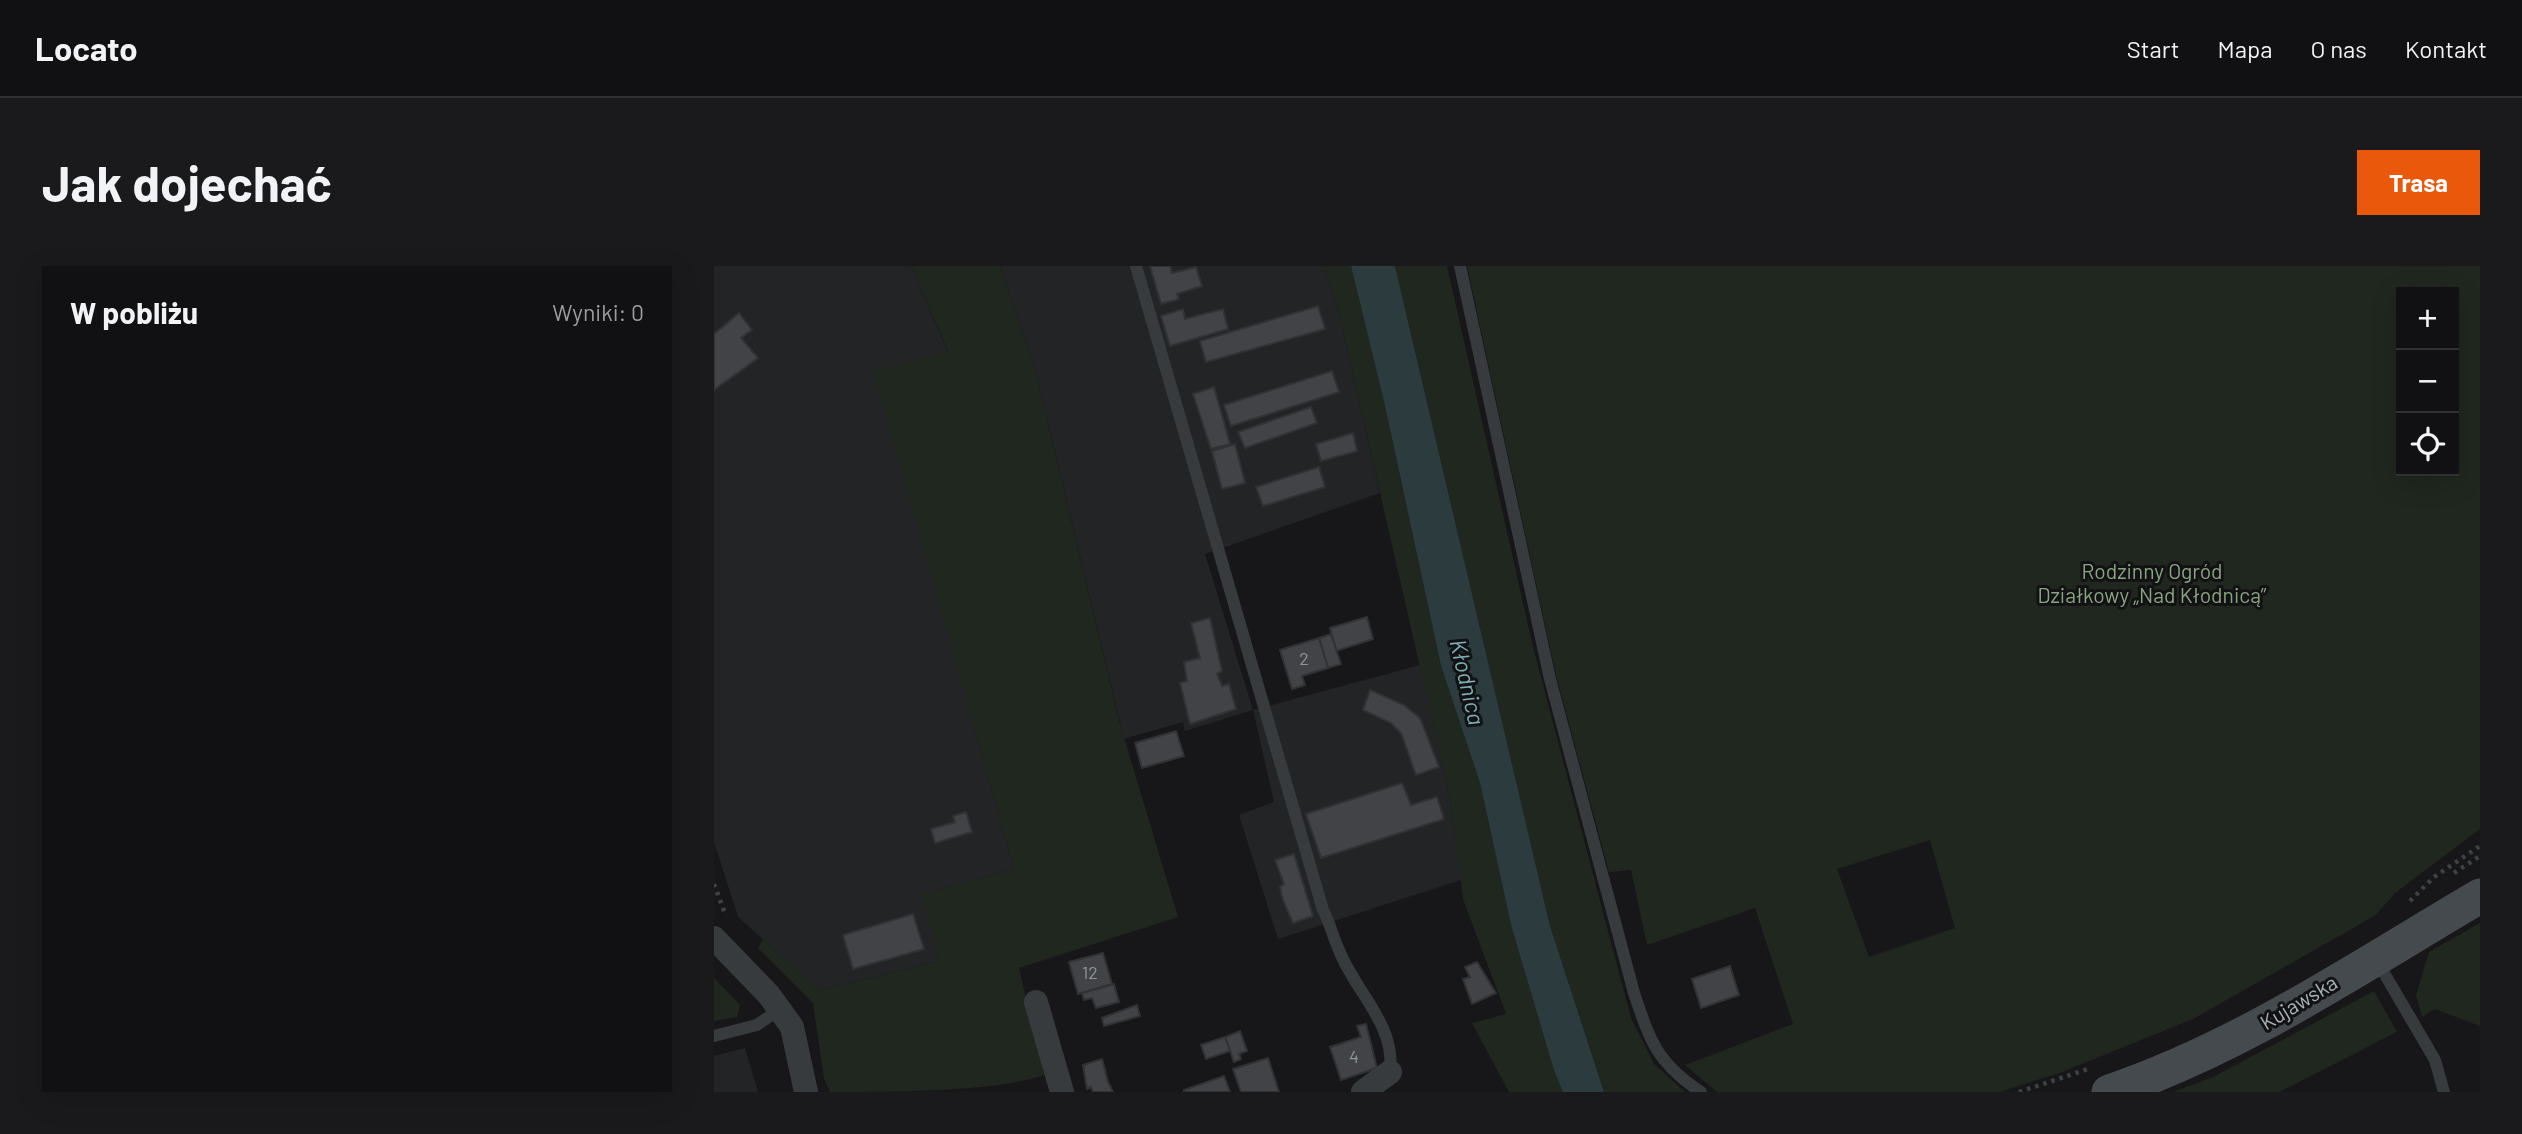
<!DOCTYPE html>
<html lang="pl">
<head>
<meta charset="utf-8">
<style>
	:root { --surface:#111113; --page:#1a1a1c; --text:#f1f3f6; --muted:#9c9da0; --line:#303133; --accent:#ea580c }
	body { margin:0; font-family:Barlow,sans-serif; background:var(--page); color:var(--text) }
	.controls { position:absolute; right:21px; top:21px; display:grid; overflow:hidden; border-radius:0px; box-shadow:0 7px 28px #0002 }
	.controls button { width:63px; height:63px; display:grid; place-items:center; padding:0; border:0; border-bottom:2px solid var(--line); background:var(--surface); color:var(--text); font:35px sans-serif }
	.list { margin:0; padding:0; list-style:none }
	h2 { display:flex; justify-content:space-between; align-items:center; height:91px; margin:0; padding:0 28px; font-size:30px }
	h2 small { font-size:23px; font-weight:400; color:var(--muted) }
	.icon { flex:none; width:38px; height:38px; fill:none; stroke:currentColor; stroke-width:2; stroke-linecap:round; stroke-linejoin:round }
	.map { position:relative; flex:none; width:1766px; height:826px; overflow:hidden; border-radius:0px }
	header { display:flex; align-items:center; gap:42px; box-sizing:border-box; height:98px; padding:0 35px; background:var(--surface); border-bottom:2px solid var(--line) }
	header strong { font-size:33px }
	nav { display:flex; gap:38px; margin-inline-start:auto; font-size:24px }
	.intro { display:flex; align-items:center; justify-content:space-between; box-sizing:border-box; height:168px; padding:0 42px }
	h1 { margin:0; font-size:49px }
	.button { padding:18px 32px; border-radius:0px; background:var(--accent); color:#fff; font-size:24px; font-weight:700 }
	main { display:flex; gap:42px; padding:0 42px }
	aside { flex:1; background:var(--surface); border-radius:0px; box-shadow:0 7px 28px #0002 }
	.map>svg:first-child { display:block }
	.built { fill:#232426 }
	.green { fill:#20271e; fill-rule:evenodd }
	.water { fill:#2c3b3d }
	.building { fill:#414346; stroke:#313235; stroke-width:2 }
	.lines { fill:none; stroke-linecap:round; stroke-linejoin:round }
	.path { stroke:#3d4245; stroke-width:4.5; stroke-dasharray:3.5 5; stroke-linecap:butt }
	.lane { stroke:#373b3e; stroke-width:12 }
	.street { stroke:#373b3e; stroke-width:24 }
	.secondary { stroke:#454a4e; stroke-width:35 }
	.labels { text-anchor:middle; stroke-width:6; stroke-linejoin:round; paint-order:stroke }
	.number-label { font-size:18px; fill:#8e979c }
	.park-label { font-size:21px; fill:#89a57f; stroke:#121214 }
	.street-label { font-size:21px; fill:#a8b3b9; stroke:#121214 }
	.water-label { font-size:23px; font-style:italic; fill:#7eaeb5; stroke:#121214 }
</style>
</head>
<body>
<header>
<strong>Locato</strong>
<nav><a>Start</a><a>Mapa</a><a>O nas</a><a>Kontakt</a></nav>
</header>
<div class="intro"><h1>Jak dojechać</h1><a class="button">Trasa</a></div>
<main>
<aside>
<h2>W pobliżu<small>Wyniki: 0</small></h2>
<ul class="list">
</ul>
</aside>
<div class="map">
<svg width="1766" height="826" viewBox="0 0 1766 826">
	<rect width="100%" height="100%" fill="#171719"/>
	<g class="built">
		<polygon points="0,0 197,0 234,86 160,105 300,603 209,628 225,695 106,724 24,651 0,576"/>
		<polygon points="286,0 610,0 623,39 666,227 491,288 539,444 706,399 736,532 747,614 564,673 525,549 560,536 539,444 471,465 469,456 410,473 321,103"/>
		<polygon points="31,782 44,826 0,826 0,790"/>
	</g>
	<g class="green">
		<path d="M197,0H286L321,103L406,458L464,651L305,702L330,809C283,826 171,826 116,826L110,813L99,737L44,682L49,673L106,724L225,695L208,628L300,603L159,105L234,85Z"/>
		<polygon points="610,0 637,0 671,140 727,400 766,517 797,659 849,826 795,826 758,757 792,748 749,633 736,532 623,39"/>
		<polygon points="681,0 733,0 819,381 917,752 940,798 971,826 890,826 836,660"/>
		<path d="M753,0H1766V563L1681,627L1662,649L1479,753L1348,806L1286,826H1003L971,799L1079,758L1041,642L933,679L917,604L895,606L842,409ZM1687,26H1740V205H1687ZM1216,574L1241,662L1155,691L1123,603Z"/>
		<polygon points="1766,657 1766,760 1721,743 1708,751 1702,729 1715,686"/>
		<polygon points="0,712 26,739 23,751 0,755"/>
		<polygon points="1660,725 1683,766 1565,826 1459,826 1499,811"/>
	</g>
	<polygon class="water" points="637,0 681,0 836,660 890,826 849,826 840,804 797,659 766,517 727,400 671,140"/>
	<g class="building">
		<polygon points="436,0 456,0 458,7 482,1 488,20 463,28 465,33 447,38"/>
		<polygon points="604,40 611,63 492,96 486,75"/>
		<polygon points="469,43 471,53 509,43 514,63 456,80 447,50"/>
		<polygon points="25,47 38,64 27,72 44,92 0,124 0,68"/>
		<polygon points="618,105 625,126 517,160 510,139"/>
		<polygon points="500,121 516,178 497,183 479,128"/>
		<polygon points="597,141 603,157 531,182 524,166"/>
		<polygon points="639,167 643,185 607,195 602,178"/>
		<polygon points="521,178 531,217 508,223 498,185"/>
		<polygon points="605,201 611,221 549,240 542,221"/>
		<polygon points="653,351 659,373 622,385 616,362"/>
		<polygon points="496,352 508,405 503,408 508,420 515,418 522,443 476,458 466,417 473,415 470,396 486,392 477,357"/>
		<polygon points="617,368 627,398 614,402 605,372"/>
		<polygon points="605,372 614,402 588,410 591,419 578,423 566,384"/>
		<polygon points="656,424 690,439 706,452 725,501 702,509 687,467 677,457 649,444"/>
		<polygon points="462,465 470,490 428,502 421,477"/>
		<polygon points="688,517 697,539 723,531 730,553 607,592 592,548"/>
		<polygon points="252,546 258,566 221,577 217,563 241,556 239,550"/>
		<polygon points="580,588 599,650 579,657 569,634 566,621 570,618 561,594"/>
		<polygon points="199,648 210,683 139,703 129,669"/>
		<polygon points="389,687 398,718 364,728 355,696"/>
		<polygon points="763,696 782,727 758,738 749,713 756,711 751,701"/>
		<polygon points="1016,700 1025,729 987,742 978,713"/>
		<polygon points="400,718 405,736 382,742 378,732 370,734 368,727"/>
		<polygon points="423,739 426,750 390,760 388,752"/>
		<polygon points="652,758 663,802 627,814 616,781 647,771 643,760"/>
		<polygon points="526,765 533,785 525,788 527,793 520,796 511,771"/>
		<polygon points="511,771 516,785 492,793 487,779"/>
		<polygon points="554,792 565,826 527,826 519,803"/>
		<polygon points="388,793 394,816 399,826 379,826 377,821 373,823 369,799"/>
		<polygon points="510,810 516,826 470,826 470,824"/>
	</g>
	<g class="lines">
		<g class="path">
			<polyline points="1740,607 1766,590"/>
			<polyline points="0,618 12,650"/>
			<polyline points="1696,635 1720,611 1766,580"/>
			<polyline points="1305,826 1374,803"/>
		</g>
		<g class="lane">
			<path d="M422,0L609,644C616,657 619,671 625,684C641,726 682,758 676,806"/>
			<path d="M746,0L836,413L920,727C936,775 943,797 987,826"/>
			<polyline points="1663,695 1721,794 1730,826"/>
			<polyline points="0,770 43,759 65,744"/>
		</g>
		<g class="street">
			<polyline points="0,672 55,729 78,761 92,826"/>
			<polyline points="322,736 348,826"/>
			<polyline points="649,826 676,806"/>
		</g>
		<path class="secondary" d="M1395,826C1528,781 1645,701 1766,630"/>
	</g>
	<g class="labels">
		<g class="number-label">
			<text x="590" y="399">2</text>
			<text x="376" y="713">12</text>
			<text x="640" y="797">4</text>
		</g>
		<g class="park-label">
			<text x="1438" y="313">Rodzinny Ogród<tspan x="1438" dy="24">Działkowy „Nad Kłodnicą”</tspan></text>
		</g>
		<g class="street-label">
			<text transform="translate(1585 737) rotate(-31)" y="7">Kujawska</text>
		</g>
		<g class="water-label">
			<text transform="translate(753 416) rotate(77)" y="8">Kłodnica</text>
		</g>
	</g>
</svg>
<div class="controls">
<button>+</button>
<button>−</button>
<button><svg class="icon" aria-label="locate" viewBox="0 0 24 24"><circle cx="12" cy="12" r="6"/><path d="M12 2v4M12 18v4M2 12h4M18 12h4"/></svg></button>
</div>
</div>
</main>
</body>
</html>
